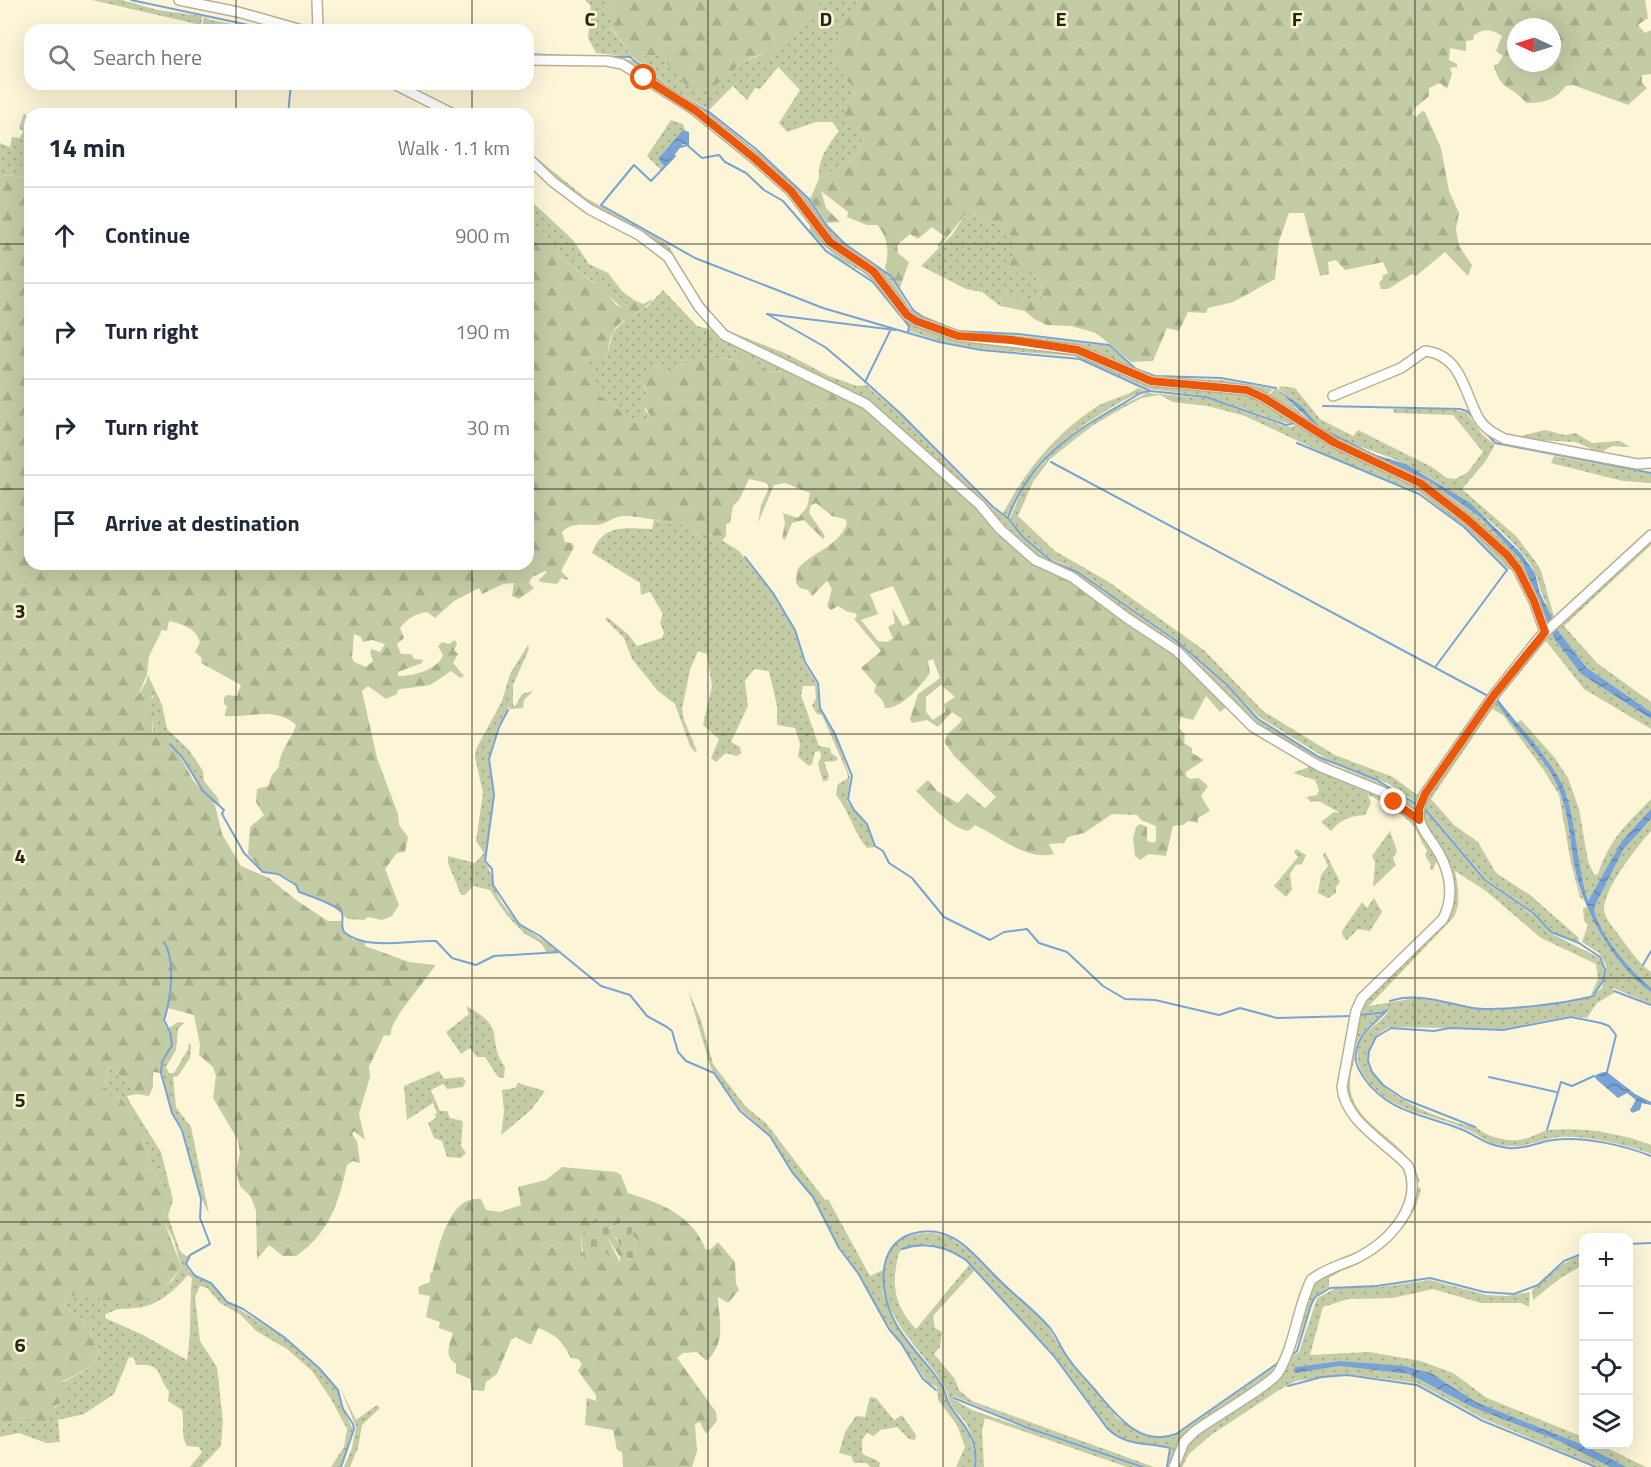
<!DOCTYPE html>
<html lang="en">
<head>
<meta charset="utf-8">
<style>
	:root { --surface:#fff; --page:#f2f2f3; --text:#1f2937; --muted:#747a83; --line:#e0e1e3 }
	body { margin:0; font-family:"Titillium Web",sans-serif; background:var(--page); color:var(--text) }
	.controls { position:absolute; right:18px; bottom:18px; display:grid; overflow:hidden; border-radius:12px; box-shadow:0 6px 24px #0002 }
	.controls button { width:54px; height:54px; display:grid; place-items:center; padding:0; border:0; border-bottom:2px solid var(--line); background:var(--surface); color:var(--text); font:30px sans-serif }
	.compass { position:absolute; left:1507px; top:18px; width:54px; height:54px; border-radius:50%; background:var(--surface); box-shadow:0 6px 24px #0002; rotate:274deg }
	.stop { position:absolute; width:18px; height:18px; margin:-14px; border:4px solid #ea580c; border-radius:50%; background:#fff }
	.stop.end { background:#ea580c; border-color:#fff; box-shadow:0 2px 6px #0008 }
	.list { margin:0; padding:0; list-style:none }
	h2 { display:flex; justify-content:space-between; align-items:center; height:78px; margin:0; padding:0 24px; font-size:26px }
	h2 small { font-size:20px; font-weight:400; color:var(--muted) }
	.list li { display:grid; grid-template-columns:39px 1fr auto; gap:18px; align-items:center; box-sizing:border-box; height:96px; padding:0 24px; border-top:2px solid var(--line) }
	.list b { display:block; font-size:22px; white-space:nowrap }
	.list em { font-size:20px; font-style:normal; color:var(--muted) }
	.icon { flex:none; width:33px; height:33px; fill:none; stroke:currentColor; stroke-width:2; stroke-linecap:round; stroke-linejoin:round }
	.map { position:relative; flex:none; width:1651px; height:1467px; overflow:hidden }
	.search { position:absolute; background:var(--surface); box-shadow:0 6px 24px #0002; left:24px; top:24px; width:510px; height:66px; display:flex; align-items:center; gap:15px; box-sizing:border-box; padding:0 21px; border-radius:18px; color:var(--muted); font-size:22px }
	.panel { position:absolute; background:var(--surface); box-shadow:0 6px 24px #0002; left:24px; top:108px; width:510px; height:462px; border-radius:18px }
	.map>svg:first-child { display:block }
	.grass { fill:url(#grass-dots); fill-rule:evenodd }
	.forest { fill:url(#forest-firs); fill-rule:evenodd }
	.cemetery { fill:url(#cemetery-stones) }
	.water { fill:url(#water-waves) }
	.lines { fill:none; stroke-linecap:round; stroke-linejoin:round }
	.stream { stroke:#78a3d4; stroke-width:2 }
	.minor-casing { stroke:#b9b195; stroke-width:12 }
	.minor { stroke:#fff; stroke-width:9 }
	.route { stroke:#ea580c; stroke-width:8 }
	.grid { fill:none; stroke:#27241a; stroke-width:1.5; stroke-opacity:0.55 }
	.grid-label { font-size:20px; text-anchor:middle; font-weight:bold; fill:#27241a; stroke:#fdf5d8; stroke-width:5; stroke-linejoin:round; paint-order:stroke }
</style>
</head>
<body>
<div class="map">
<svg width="1651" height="1467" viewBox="0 0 1651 1467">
	<defs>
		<pattern id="grass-dots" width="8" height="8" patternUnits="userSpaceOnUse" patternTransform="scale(1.5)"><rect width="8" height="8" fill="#c3cca5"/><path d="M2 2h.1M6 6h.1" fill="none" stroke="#a8af8d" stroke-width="1.8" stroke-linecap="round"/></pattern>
		<pattern id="forest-firs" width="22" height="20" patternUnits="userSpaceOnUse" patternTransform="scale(1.5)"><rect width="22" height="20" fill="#c3cca5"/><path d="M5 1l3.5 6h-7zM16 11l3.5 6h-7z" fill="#a8af8d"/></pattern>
		<pattern id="cemetery-stones" width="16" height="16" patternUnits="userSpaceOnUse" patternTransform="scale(1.5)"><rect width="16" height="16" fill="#c3cca5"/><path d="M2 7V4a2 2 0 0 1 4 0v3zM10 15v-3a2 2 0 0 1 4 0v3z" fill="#a8af8d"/></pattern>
		<pattern id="water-waves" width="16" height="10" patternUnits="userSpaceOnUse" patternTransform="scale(1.5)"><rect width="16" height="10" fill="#78a3d4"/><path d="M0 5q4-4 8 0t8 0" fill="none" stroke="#6285ab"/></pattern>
	</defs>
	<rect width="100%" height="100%" fill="#fdf5d8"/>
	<g class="grass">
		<polygon points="92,0 122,0 158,10 202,16 201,25"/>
		<polygon points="585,0 613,0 607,7 617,20 611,28 633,57 596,53 588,38 589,28 586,24 591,6"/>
		<path d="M821,0H858L853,12L843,74L851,80L855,91L852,102L864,136L857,156L819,179C817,160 828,145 839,131L832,122H816L787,132L779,123L800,90L778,67L760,89L755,88L747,100L733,86L709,110L670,88L645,67L646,62L643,54L665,55L667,64L675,69L682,81L707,90L746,60L764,54L770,60Z"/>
		<polygon points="204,17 211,20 264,30 226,30 202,26"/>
		<polygon points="620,58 638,62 667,89 706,111 761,155 809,200 839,240 889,275 910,309 920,317 956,331 1006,334 1108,346 1134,368 1147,375 1168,379 1222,380 1274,389 1264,396 1151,379 1091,353 957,334 917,320 886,285 844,252 771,171 622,62"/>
		<polygon points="24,113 27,117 25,135 30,137 30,177 0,175 0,143 10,147 12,137 20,138 23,131 19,128"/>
		<polygon points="671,120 683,124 685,130 658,159 665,167 662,171 647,156"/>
		<polygon points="528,151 586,198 647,231 669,246 689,283 715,319 726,330 787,354 829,376 857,386 866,385 901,415 992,508 1007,518 1023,538 1053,563 1079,573 1174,641 1226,686 1257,719 1333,765 1381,783 1416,805 1417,803 1389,784 1332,762 1259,717 1226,683 1174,638 1079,571 1053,560 1021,534 1010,518 1025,484 1061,443 1113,410 1147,393 1206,398 1281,425 1291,427 1298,424 1282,422 1206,396 1149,389 1074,356 981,349 939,341 909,331 910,327 873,281 861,271 840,260 810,233 810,226 791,194 810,220 859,263 921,326 1067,349 1144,379 1243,391 1423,487 1481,533 1513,565 1509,570 1463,526 1419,492 1355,468 1245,416 1208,406 1173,402 1160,395 1142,398 1121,409 1092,426 1050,459 1033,482 1018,516 1055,551 1109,582 1205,651 1263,711 1335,755 1393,777 1416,794 1421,793 1418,808 1410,809 1257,725 1037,556 950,472 877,408 735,341 708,313 678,266 574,194"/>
		<polygon points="529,199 573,240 589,264 608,273 622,291 634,300 621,307 595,283 562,259 542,230 528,222"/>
		<polygon points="967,212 1002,227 1013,236 1013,256 1008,271 1033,275 1040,282 1042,301 1004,295 1001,297 1000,306 982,292 966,289 921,266 952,235"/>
		<path d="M663,290L697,326L716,331L787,368C770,379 758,366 742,359L741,361C705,355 699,358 667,371L655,365L644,386L647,393L644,397L645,410L651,417L646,423L631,422L611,402L598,395L586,359L590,357L606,360L613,332L626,319L648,306Z"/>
		<path d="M1280,386L1295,388L1320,419L1353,436L1358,430L1432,467L1447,478L1455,479L1467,473L1483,452L1453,415L1394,413L1393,409H1447L1466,412L1482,434L1495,445L1485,462L1462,489L1516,536L1536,562L1541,571L1555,620L1547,627L1521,572L1448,502L1338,443L1268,396L1276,388L1311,423L1344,443L1429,481L1481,518L1522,561L1543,616L1546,603C1540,593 1540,583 1535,573C1516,534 1446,485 1407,465C1379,451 1346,445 1319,427C1305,416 1294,400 1279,389Z"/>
		<path d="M1138,388L1146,391C1131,395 1114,406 1101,414C1056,443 1029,466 1008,516L1003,513C1026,470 1054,435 1096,407C1109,399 1126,397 1138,388Z"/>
		<polygon points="1545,430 1565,435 1576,433 1592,443 1620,441 1630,447 1612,446 1596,455 1592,455 1590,448 1575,442 1536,440 1531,444 1517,437"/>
		<polygon points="1554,456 1651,474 1651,483 1623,481 1551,463"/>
		<path d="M654,520L692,526L698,534L715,536L739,551L773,593L795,631L804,663L817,684L820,709L835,734L850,777L847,801L867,826L875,847L867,848C854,834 849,810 836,795L838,784L848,778L847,772L822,715L817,714L812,706L816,698L815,686H803L801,695L819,746L830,748L831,753L838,758L836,761L824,762L829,776L827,781H823L818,764L821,757L820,751L815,752L812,764L809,766L798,757L800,744L795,728L777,725V706L769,671L754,669L745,681L748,706L731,742L740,747L741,753L737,756L726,753L716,762L711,758L719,739L703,725L712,686L707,654L698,651L690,670L682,709L684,720L697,751L695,752L690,746L675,704L658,691L632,659L624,638L605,619L607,617L629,635L637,646L662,638L664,633L660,622L663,614L650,592L641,595L640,583L592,553C604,522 626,529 652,529Z"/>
		<polygon points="1651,538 1651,545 1564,626 1597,663 1651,702 1651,712 1587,668 1556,628"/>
		<path d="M1552,631L1553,637L1581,674L1651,719V729L1584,689L1546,641L1496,702C1515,732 1547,757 1560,792C1573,827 1570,867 1584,901L1580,897L1571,863L1559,795L1543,769L1503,715L1492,709L1431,799L1454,825L1478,842L1496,873L1530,895L1579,938L1578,943L1551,931L1533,912L1486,879L1428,810L1426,811L1486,882L1533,915L1550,933L1598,957C1608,969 1603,986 1591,995L1598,979L1596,964L1541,938L1486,891L1455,871C1458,886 1462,904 1453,918L1369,1006L1416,998L1491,1010L1572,1002L1591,997L1602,988L1606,966L1599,953L1582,942L1588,925L1584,921L1583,908L1587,907C1604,937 1623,971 1651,992V1004L1613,988L1614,993L1597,1003L1587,1018L1570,1016L1502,1029L1390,1027C1380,1031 1372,1039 1369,1050C1356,1090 1447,1123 1476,1127C1486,1137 1510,1143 1524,1139C1533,1137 1541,1131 1550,1130C1582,1127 1621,1133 1651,1145V1154C1628,1145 1577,1133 1552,1138C1537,1141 1523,1148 1507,1146C1485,1144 1483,1136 1466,1129C1431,1113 1389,1113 1366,1078C1359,1069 1356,1060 1358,1048C1362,1029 1380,1025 1389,1010L1362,1014L1383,1013C1371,1025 1360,1031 1355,1048C1354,1053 1355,1059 1354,1062C1332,1125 1408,1131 1420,1182H1417C1407,1147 1371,1135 1352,1106C1343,1094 1347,1080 1348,1066C1351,1045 1355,1022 1365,1004C1378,981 1424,944 1444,925L1451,910L1453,896L1425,824L1423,814L1429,796C1464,743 1506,676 1552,631Z"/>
		<path d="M528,645L529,649L513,685V706L516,705L522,694L533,691L524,700L523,708L509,709V706L498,726L488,760L494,795L484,862C495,874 492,888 502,903C519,927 536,934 558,952H546C542,939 531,940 522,931C509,919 499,905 490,890L473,886L465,895H461L448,863V856L475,863L484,853L476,841L483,793L475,757L476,749L502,701L510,674Z"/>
		<path d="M148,675L162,705L167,729L189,750L203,771L204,781L218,798L220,806C200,798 194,772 182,756C175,746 163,739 153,731L152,720L155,717L148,706L153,697L146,682Z"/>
		<path d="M1521,720L1555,758L1568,778L1579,809L1588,861L1594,875L1598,874C1610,838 1626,825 1651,799V809L1606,870L1588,901L1579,870L1567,795L1515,724Z"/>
		<path d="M1314,765L1372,789L1418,822L1443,867L1437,860L1433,870L1430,869L1431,865L1425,856L1427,850C1421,843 1418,831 1413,825C1406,817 1379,799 1368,795L1371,803L1365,815C1350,816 1341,819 1331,831L1321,822L1334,812L1340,813L1319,801L1311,802L1306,797L1317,795L1319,790L1315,780L1293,773Z"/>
		<path d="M1651,819V831C1638,846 1598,895 1605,914C1608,923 1618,933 1623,941C1632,952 1639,964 1651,972V988C1632,973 1597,932 1594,908L1623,850Z"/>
		<polygon points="1390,831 1397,851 1393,858 1396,865 1373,887 1375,862 1372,856"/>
		<polygon points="1296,849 1306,855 1302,864 1296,865 1290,874 1292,890 1286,897 1274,886 1298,857 1294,852"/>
		<polygon points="1325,852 1340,882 1336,887 1336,893 1328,898 1318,893 1321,875 1328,866 1323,855"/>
		<polygon points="1374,898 1382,912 1370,931 1358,929 1347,940 1343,937 1342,931 1362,902 1367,908"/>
		<polygon points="688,990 701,1020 713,1064 746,1107 766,1123 825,1200 828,1199 870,1276 883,1270 883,1292 893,1321 941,1386 950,1407 966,1426 974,1451 974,1467 956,1467 965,1447 957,1425 938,1400 937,1387 928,1383 877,1309 858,1272 839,1246 813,1196 792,1171 769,1134 740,1109 711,1069"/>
		<path d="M466,1006C509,1028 485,1039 505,1067L504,1078L498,1077L485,1057H477L470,1048L461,1054L446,1032L469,1014Z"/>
		<polygon points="178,1022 184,1023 178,1029 176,1050 166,1067 169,1073 174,1073 188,1049 189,1043 191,1045 190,1058 178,1076 173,1077 176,1107 191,1127 209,1214 198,1191 183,1129 172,1113 162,1073 162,1061 172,1045 167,1029"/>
		<path d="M109,1066L133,1087L136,1094L127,1096L129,1101L161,1152L173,1200L168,1216L180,1251L186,1256L190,1255L186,1264L189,1271L211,1283L227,1302L284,1337L319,1368L338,1390L343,1409L353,1429L341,1467H331L344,1447L347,1429L331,1399L312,1371L287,1349L256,1331L241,1315L220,1303L207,1288L200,1286L195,1297L200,1341L217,1367L223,1421L221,1446L201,1467H190L202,1452L199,1447L187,1446C180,1435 185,1422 182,1410L168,1401L169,1391C156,1377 165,1363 136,1365L134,1358L129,1357L114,1394L84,1414L58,1420L60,1442L46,1443L19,1433L0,1437V1429L19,1417L43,1421L59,1403L62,1383L94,1365L99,1349L92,1339L91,1325L64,1307L66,1298L79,1293L107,1300L155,1295L173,1280L181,1266L174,1241L164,1221L165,1213L161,1182L149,1165L148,1152L138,1124L121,1098L103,1093ZM188,1275L192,1278C189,1305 192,1333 187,1360L143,1335L105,1318V1315C120,1306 121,1310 136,1308C156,1307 176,1290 188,1275Z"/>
		<polygon points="439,1071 444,1079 462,1077 466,1081 463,1087 447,1089 443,1084 431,1090 440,1111 447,1111 450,1118 463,1121 461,1146 466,1153 461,1158 447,1157 442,1141 434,1138 428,1123 436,1118 435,1114 437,1113 433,1103 407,1120 404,1086"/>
		<polygon points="518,1083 545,1091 531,1110 501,1135 504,1111 502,1090 515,1088"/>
		<path d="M1417,1187L1421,1188C1412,1239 1368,1254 1329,1278V1287L1314,1297L1293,1356L1299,1352L1317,1298L1338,1287H1381L1430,1280L1487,1295L1507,1296L1530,1292L1529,1307L1521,1303H1481L1433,1289L1393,1298L1348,1299L1323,1307L1310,1355L1369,1352L1421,1361L1453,1373L1487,1398L1583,1437L1584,1444L1601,1445L1646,1467H1627L1581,1444L1476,1402L1444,1381L1419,1369L1340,1361L1295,1367L1293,1371L1339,1366L1409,1374L1472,1407L1561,1442L1610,1467H1599L1484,1419L1417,1383L1347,1374L1296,1381L1279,1390L1211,1435L1189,1454L1182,1467H1175L1178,1457L1192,1438L1270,1385L1314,1283L1402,1225L1413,1208Z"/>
		<path d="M931,1233L948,1236L978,1257L1048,1327L1066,1356L1118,1419L1145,1435L1173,1437L1279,1364L1276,1373L1198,1426L1172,1467H1168L1171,1447L1129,1442L1108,1429L1053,1353L962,1256L930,1244L906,1247C899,1250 898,1255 897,1262C891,1288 897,1310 916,1329L969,1265L975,1270L933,1316L935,1328L942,1332L940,1347L934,1354L955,1379L959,1390L972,1401L1154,1467H1144L1028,1427L954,1396L953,1399L972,1410L1138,1467H1127L985,1418L982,1431L984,1467H976C977,1453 974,1439 968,1427C964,1418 956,1413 951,1405C948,1400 948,1393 945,1388C922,1346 866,1308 889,1254C896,1237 914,1233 931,1233Z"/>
		<polygon points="1583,1254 1583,1265 1559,1279 1533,1300 1532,1290 1563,1264"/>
		<polygon points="340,1387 356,1420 377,1405 380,1408 362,1425 358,1448 350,1467 344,1467 352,1448 356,1427"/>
		<path d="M870,1397L876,1398L894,1420L902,1415L916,1435L915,1440L909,1439L897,1427L880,1430L874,1436L867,1433L862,1440V1453C867,1458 874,1457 880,1463L879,1467H871L866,1463H854L851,1456L839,1453L845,1432L856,1416L865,1417Z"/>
	</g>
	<g class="forest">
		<path d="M613,0H821L803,27L770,60L765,63L763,54C757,56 751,57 746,60C732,69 713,96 694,89C682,85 677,71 667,64L665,55H643L646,62L645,67L633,57L611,27L617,20L607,7Z"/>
		<path d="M858,0H1645L1648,18L1638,25L1645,33L1651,30V74L1642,75V83L1647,88L1628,105L1573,85L1566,86C1554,100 1545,103 1526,103C1510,83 1501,93 1494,65L1498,64L1503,56L1496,51L1502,36C1492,29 1484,28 1474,35L1473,40L1466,41V51L1450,48L1449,60L1457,64V67L1450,68L1452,74L1447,89L1440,83L1429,88V96L1415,108L1412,114L1416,117L1422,111L1425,112L1441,148L1449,191L1459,213L1456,229L1459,246L1472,265L1468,276L1445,252L1416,276L1412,274L1388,289H1381L1379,282L1383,279L1382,276L1388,273L1383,262L1345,270L1336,260L1328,262L1329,274L1320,276L1304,213H1289L1279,241L1275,279L1233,302L1208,308L1206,313L1188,312L1179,331L1167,328L1153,361L1131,362L1096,333L1071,326L1047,325L1034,319L1025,311L1000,306L1001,297L1004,295L1042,300L1040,282L1033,275L1007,272L1013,256V237L1002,227L967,212L939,248L937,246L944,236L932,227L918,239L910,234L897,245L898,253L909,262L900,288L885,269C889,252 889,238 877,225H867L847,217L848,212L821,191L826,208L840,222L827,223L810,199L819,179L857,156L864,136L850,128L843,109L852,102L855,91C850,79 838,72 834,60C828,42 851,17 858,0ZM1516,27H1552V63H1516Z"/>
		<path d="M0,175L30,177V564H528V222L542,230L562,259L605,291L616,305L621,307L634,300L643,304L653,299C642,314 621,317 613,332C608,341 609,351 606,361L590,357L587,359L598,395L611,402L631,422L646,423L651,417L641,401L647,393L643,381L655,365L667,371C699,358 705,355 741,361V355H746C760,365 768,380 787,368L865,405L1034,560L1072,578L1158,639L1229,705L1220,712L1206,696L1193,720L1181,717L1178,727L1185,734L1184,743L1192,748V753L1204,760L1186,772V776L1190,779L1199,778L1208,786L1201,796L1210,811L1198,818V823L1188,821L1183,825L1173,826L1166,856L1149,854L1140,860L1135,856L1133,838L1136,827L1140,824L1147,827V841L1153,843L1156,841V826L1141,820L1137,815L1112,814L1084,833L1068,837L1064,843L1049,844L1054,854C1026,861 999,836 975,825L968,831C949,827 930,804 916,791L928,780L937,791L958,803L967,793L985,808L996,797L954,756L945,743C944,732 958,728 962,719L952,712L938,727L927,720L912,723L910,719L918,694L940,678L933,659L928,661L930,673C922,685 900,710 885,708L883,701L874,692L876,685L861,668L881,651L854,619L857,616L855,613L848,612L838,606L831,610L827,606L832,589L827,581L812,596L808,590L800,588L796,583L797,570C812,551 838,548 847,523L845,519L832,516L816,503L811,505L809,513L825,536L823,539L804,520L792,523L785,540L782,538L785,523L783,513L798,518L807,507L810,493L785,483L774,485L758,523L761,505L769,488L767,483L749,479L739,500L733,506L730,523L726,524V536L722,541L711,535L700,536L692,526C669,524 646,516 623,516C614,516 607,524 597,525C584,525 573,522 562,532L565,542L572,543L574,547L561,571L569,580L561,578L557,584L541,582L539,580L547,572L545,571L532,577L529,583L534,588L519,599L512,596L514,583L503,584L482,594L479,588L454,601L435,618L427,612C415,614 408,618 400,628L404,638L397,644L401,654H411L414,659L423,660L422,663L398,672V676C413,676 438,670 443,655L438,646L442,642L449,644L455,640L457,644L454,650L458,654L453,663L464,676L460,678L451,671L430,685L401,689L398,690L397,694L386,699L368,686L362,691L377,758L398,814L399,825L408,837L405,852L397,853L385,869L399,905L392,916L382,920L368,917L364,920L348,919C342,915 342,911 337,908C325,901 312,895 299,892C295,879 278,872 264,872L248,854L250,827L264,815L256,802L257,789L268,786L272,775L279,767C279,750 292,740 296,725C275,706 249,718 225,716L227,706L224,704V698L227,695L237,696L241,685L201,663L202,658L195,652L200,642C196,628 182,624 169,621L167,631L162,630L149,656L147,675L137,697L146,682C153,691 154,696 149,706L153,709L155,717L152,720V731L161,735L177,751L193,780L215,805L222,834L241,866L269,878L296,900L328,921H341L343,932L354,940L365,941V946L409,962L435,965C426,982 389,1020 391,1034L388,1036L384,1035L369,1067L370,1077L359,1114L365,1140L354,1131L352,1134L357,1141L360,1163L353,1161L347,1165C339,1202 329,1234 296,1256H283L269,1245L257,1259L256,1211L251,1197L240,1186L236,1171L240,1153L238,1140L213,1098L216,1075L213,1067L199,1055L200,1045L194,1015L168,1008L163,1020C165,1028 173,1035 171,1044C169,1054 162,1059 161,1073L153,1072V1087L149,1096L136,1094L133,1087L109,1066L103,1092L121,1098L138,1123L148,1152L149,1165L168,1193L164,1221L181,1266C162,1298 143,1306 106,1300C88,1297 84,1291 66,1298L64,1307L91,1325L92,1339L99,1349L94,1365L62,1382L64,1395L61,1402L55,1406L50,1416L43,1422L19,1417L0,1429ZM893,586L910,623L903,626L892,608L895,623L888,627L893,638L888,642L878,641L861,620L878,614L870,594ZM354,634L361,637L363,642L372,640L385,644L380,652L372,649L370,652L373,661L366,667L354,662L352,658ZM941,685L955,697L944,704L945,712L933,720L926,712V697Z"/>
		<path d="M562,1167L616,1172L621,1175L628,1193C660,1203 693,1215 706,1250L711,1249L718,1242L735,1262L736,1284L739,1290L728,1303L718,1297C719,1323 727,1339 707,1361L697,1352L683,1353L677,1358L716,1412L717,1421L706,1434L700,1422L695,1424L697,1451L692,1467H623L622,1452L617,1450L613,1430L585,1425L587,1398L596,1401V1395L578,1371L582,1364L578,1359L571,1358C562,1341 557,1335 538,1328L531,1345L516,1337L511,1340L497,1374L486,1382L484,1391L472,1390L470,1379L456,1373V1364C444,1356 449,1346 453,1333L439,1328L440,1322L426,1317L430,1296L419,1294L418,1287L430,1282V1274L433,1271C438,1249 449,1194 481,1199L486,1210L500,1212L521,1205L518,1187L546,1180ZM622,1222C635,1234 633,1243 629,1260L615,1237L609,1234L607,1237L620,1257V1264L613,1262L601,1247H590L582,1253L581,1236L609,1229Z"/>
	</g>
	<path class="cemetery" d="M603,1218L609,1229C618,1225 625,1218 634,1224L631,1234L639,1241L640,1253L636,1258H626L616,1237L609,1235L607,1237L621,1264L613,1262L601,1247H591L594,1260H584L581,1236L595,1219Z"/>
	<g class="water">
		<polygon points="683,130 689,132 689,145 683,144 665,167 658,159"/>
		<polygon points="1276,388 1301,406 1320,427 1376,455 1406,464 1470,503 1521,553 1535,573 1540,593 1553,620 1547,625 1522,561 1481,518 1429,481 1320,430"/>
		<polygon points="1556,628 1587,668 1651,712 1651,719 1581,674 1553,637 1552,631"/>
		<path d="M1498,699C1517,725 1559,767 1567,797C1577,831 1577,867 1588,901L1622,841L1651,809V819L1623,850L1594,908C1597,932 1632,973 1651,988V992C1616,967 1583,911 1575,869C1570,843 1569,816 1560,792C1547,757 1515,732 1496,702Z"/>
		<polygon points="1603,1072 1607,1072 1635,1094 1651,1102 1651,1105 1642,1103 1640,1110 1632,1113 1630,1110 1636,1100 1627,1093 1618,1098 1596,1079 1594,1076"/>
		<polygon points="1340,1361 1404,1366 1431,1373 1476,1402 1581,1444 1627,1467 1610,1467 1561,1442 1472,1407 1409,1374 1339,1366 1296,1373 1293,1371 1295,1367"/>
	</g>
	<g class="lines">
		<g class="stream">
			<polyline points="131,0 272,30"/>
			<polyline points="528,54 567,56"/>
			<polyline points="585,56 630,57 669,89"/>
			<polyline points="674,92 709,112 756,149 809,199 827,226 845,244 891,276 913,310 923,317 957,331 1018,334 1109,345 1136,369 1155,376 1221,378 1276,388"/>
			<polyline points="288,114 291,84"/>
			<polyline points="681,147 687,145 702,158 719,155 725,162 746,173 764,190 783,201 826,251 873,282 909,326 908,332"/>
			<polyline points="675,156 651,181 634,165 601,205 695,258 823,308 939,342 981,350 1080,359 1150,391"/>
			<polyline points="767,314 825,347 850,368 901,414 993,507 1008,518"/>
			<polyline points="767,314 895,330"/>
			<polyline points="865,382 890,331"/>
			<polyline points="1323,406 1460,409 1467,411 1495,443 1651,473"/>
			<path d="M1295,423L1286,425L1206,397L1150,391L1141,393C1083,427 1033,451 1008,518L1023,537L1053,562L1078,572L1175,640L1227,685L1258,719L1319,757L1377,780L1416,804"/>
			<polyline points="1297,443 1419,494 1464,527 1507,570 1436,666"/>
			<polyline points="1051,462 1490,697"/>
			<polyline points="745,557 773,593 795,630 805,662 818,683 820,708 835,734 852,776 848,799 854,810 867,824 875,846 883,851 889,863 912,878 944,917 990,940 1004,932 1027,929 1039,943 1067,952 1103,986 1125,999 1155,1000 1219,1015 1240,1008 1277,1018 1351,1016"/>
			<polyline points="508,710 499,727 489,759 494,795 485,861 492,869 493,885 519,924 540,936 601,986 630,995 647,1016 667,1027 672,1031 678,1052 686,1061 714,1073 740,1111 770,1136 792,1172 813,1197 839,1248 858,1273 889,1329 901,1343 923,1379 936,1390"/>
			<path d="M170,744L182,757L203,791L224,810L222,814L244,853L263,872L278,874L296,885L299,892C307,895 338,905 342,913C344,919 340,925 344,932C365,951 410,940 436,941L452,958L476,965L494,956L560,952"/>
			<path d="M164,942C176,961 171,999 164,1020L170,1032L172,1045L162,1062L161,1073L172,1113L182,1130L201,1199L200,1218L210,1244L190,1255L186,1264L195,1276L211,1283L227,1302L243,1309L284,1337L319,1368L338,1390L343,1409L353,1424L354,1429L341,1467"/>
			<polyline points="1643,965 1651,951"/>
			<polyline points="1614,991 1651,1005"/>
			<path d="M1390,1001C1419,992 1444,1003 1473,1008C1498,1012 1568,1003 1593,996L1603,981L1605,970L1600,957L1579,943L1551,932L1533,913L1485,880L1426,810"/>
			<path d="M1387,1010C1375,1024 1358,1032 1356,1053C1354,1062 1359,1070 1364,1078C1388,1112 1421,1114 1458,1128C1478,1135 1483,1145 1508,1148C1523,1150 1538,1142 1553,1140C1583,1136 1623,1145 1651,1156"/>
			<polyline points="1361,1015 1385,1012"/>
			<polyline points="1489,1077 1556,1092"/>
			<polyline points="1475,1127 1404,1099 1383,1085 1372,1072 1368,1061 1369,1051 1376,1037 1391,1028 1434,1031 1450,1028 1503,1030 1571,1017 1601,1023 1609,1026 1616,1035 1607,1072"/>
			<polyline points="1547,1130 1561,1082 1572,1086 1594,1076"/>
			<polyline points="1628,1244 1651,1243"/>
			<path d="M902,1249C925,1241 947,1247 966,1260L1054,1356L1107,1428C1126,1447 1146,1442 1170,1448L1167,1467"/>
			<polyline points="1292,1355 1297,1351 1311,1305 1315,1297 1330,1288 1377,1286 1430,1278 1484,1292 1514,1294 1538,1285 1564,1261 1584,1253"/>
			<polyline points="1288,1386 1322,1377 1347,1375 1417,1385 1483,1421 1596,1467"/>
			<polyline points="954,1398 1028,1428 1142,1467"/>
			<path d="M975,1467C978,1437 965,1428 950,1406C946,1400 946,1392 942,1386C929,1364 908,1346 896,1324C880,1296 874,1247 911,1234C949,1222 971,1251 994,1275C1012,1294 1033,1308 1050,1328C1057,1337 1060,1346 1066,1355C1074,1368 1086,1379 1095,1390C1115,1414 1140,1448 1176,1434L1278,1363"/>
		</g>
		<g class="minor-casing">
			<g id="minor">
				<polyline points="179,0 238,12 302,30"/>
				<polyline points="317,0 318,30"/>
				<polyline points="528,60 607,61 622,64 696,111 754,158 791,191 830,242 873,271 907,315 916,321 958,336 1078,350 1151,381 1247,390 1264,398 1335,443 1420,483 1468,520 1507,555 1518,569 1534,601 1545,632"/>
				<polyline points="394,84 453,114"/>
				<polyline points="528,158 553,182 589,209 639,235 668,257 699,307 724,335 866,404 980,505 1000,529 1035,560 1072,577 1127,618 1177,651 1253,727 1319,766 1383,792 1419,820"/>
				<path d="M1333,396L1401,368L1425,351C1462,355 1464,393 1479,419C1485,429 1495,434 1505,439L1637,464L1651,463"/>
				<path d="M1174,1467L1184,1442L1194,1432C1211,1419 1270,1385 1278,1373C1295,1345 1297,1309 1311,1280C1324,1269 1342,1265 1357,1258C1390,1241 1424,1205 1408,1166C1386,1142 1345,1122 1342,1087L1356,1011L1362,998L1443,919C1456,894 1449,867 1434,845C1429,837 1422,830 1420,821C1417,811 1421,803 1425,794L1494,695L1539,638L1651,535"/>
			</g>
		</g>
		<use href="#minor" class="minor"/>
	</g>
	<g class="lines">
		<polyline class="route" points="644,78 696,111 754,158 791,191 830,242 873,271 907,315 916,321 958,336 1011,340 1078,350 1151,381 1247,390 1264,398 1335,443 1420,483 1468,520 1507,555 1518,569 1534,601 1545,632 1494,695 1425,794 1419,809 1419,820 1394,802"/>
	</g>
	<path class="grid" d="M236,0V30M472,0V30M708,0V1467M943,0V1467M1179,0V1467M1415,0V1467M236,84V114M472,84V114M0,244H30M528,244H1651M0,489H30M528,489H1651M236,564V1467M472,564V1467M0,734H1651M0,978H1651M0,1222H1651"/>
	<g class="grid-label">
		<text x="590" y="26">C</text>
		<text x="826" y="26">D</text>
		<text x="1061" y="26">E</text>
		<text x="1297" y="26">F</text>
		<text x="20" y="618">3</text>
		<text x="20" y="863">4</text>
		<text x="20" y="1107">5</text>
		<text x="20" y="1352">6</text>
	</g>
</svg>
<div class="controls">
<button>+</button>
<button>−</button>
<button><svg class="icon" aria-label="locate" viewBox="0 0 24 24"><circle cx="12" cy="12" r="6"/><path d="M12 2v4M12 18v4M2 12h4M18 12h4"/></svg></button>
<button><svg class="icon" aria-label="layers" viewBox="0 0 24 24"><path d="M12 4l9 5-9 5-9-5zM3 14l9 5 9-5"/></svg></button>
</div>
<svg class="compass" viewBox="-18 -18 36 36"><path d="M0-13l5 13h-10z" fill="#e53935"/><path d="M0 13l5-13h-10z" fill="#747a83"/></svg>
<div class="stop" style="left:644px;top:78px"></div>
<div class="stop end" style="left:1394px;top:802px"></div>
<div class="search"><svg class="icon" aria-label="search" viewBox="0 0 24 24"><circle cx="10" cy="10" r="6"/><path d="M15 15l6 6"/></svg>Search here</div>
<section class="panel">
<h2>14 min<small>Walk · 1.1 km</small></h2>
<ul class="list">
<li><svg class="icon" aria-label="ahead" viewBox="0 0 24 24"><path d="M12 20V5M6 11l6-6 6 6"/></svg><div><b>Continue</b></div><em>900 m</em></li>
<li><svg class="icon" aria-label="right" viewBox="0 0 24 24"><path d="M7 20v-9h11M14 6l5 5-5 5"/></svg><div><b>Turn right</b></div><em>190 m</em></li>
<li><svg class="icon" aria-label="right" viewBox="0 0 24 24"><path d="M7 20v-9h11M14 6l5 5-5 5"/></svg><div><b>Turn right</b></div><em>30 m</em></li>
<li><svg class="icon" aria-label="arrive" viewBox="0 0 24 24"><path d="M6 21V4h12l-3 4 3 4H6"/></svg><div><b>Arrive at destination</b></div></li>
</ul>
</section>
</div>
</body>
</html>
